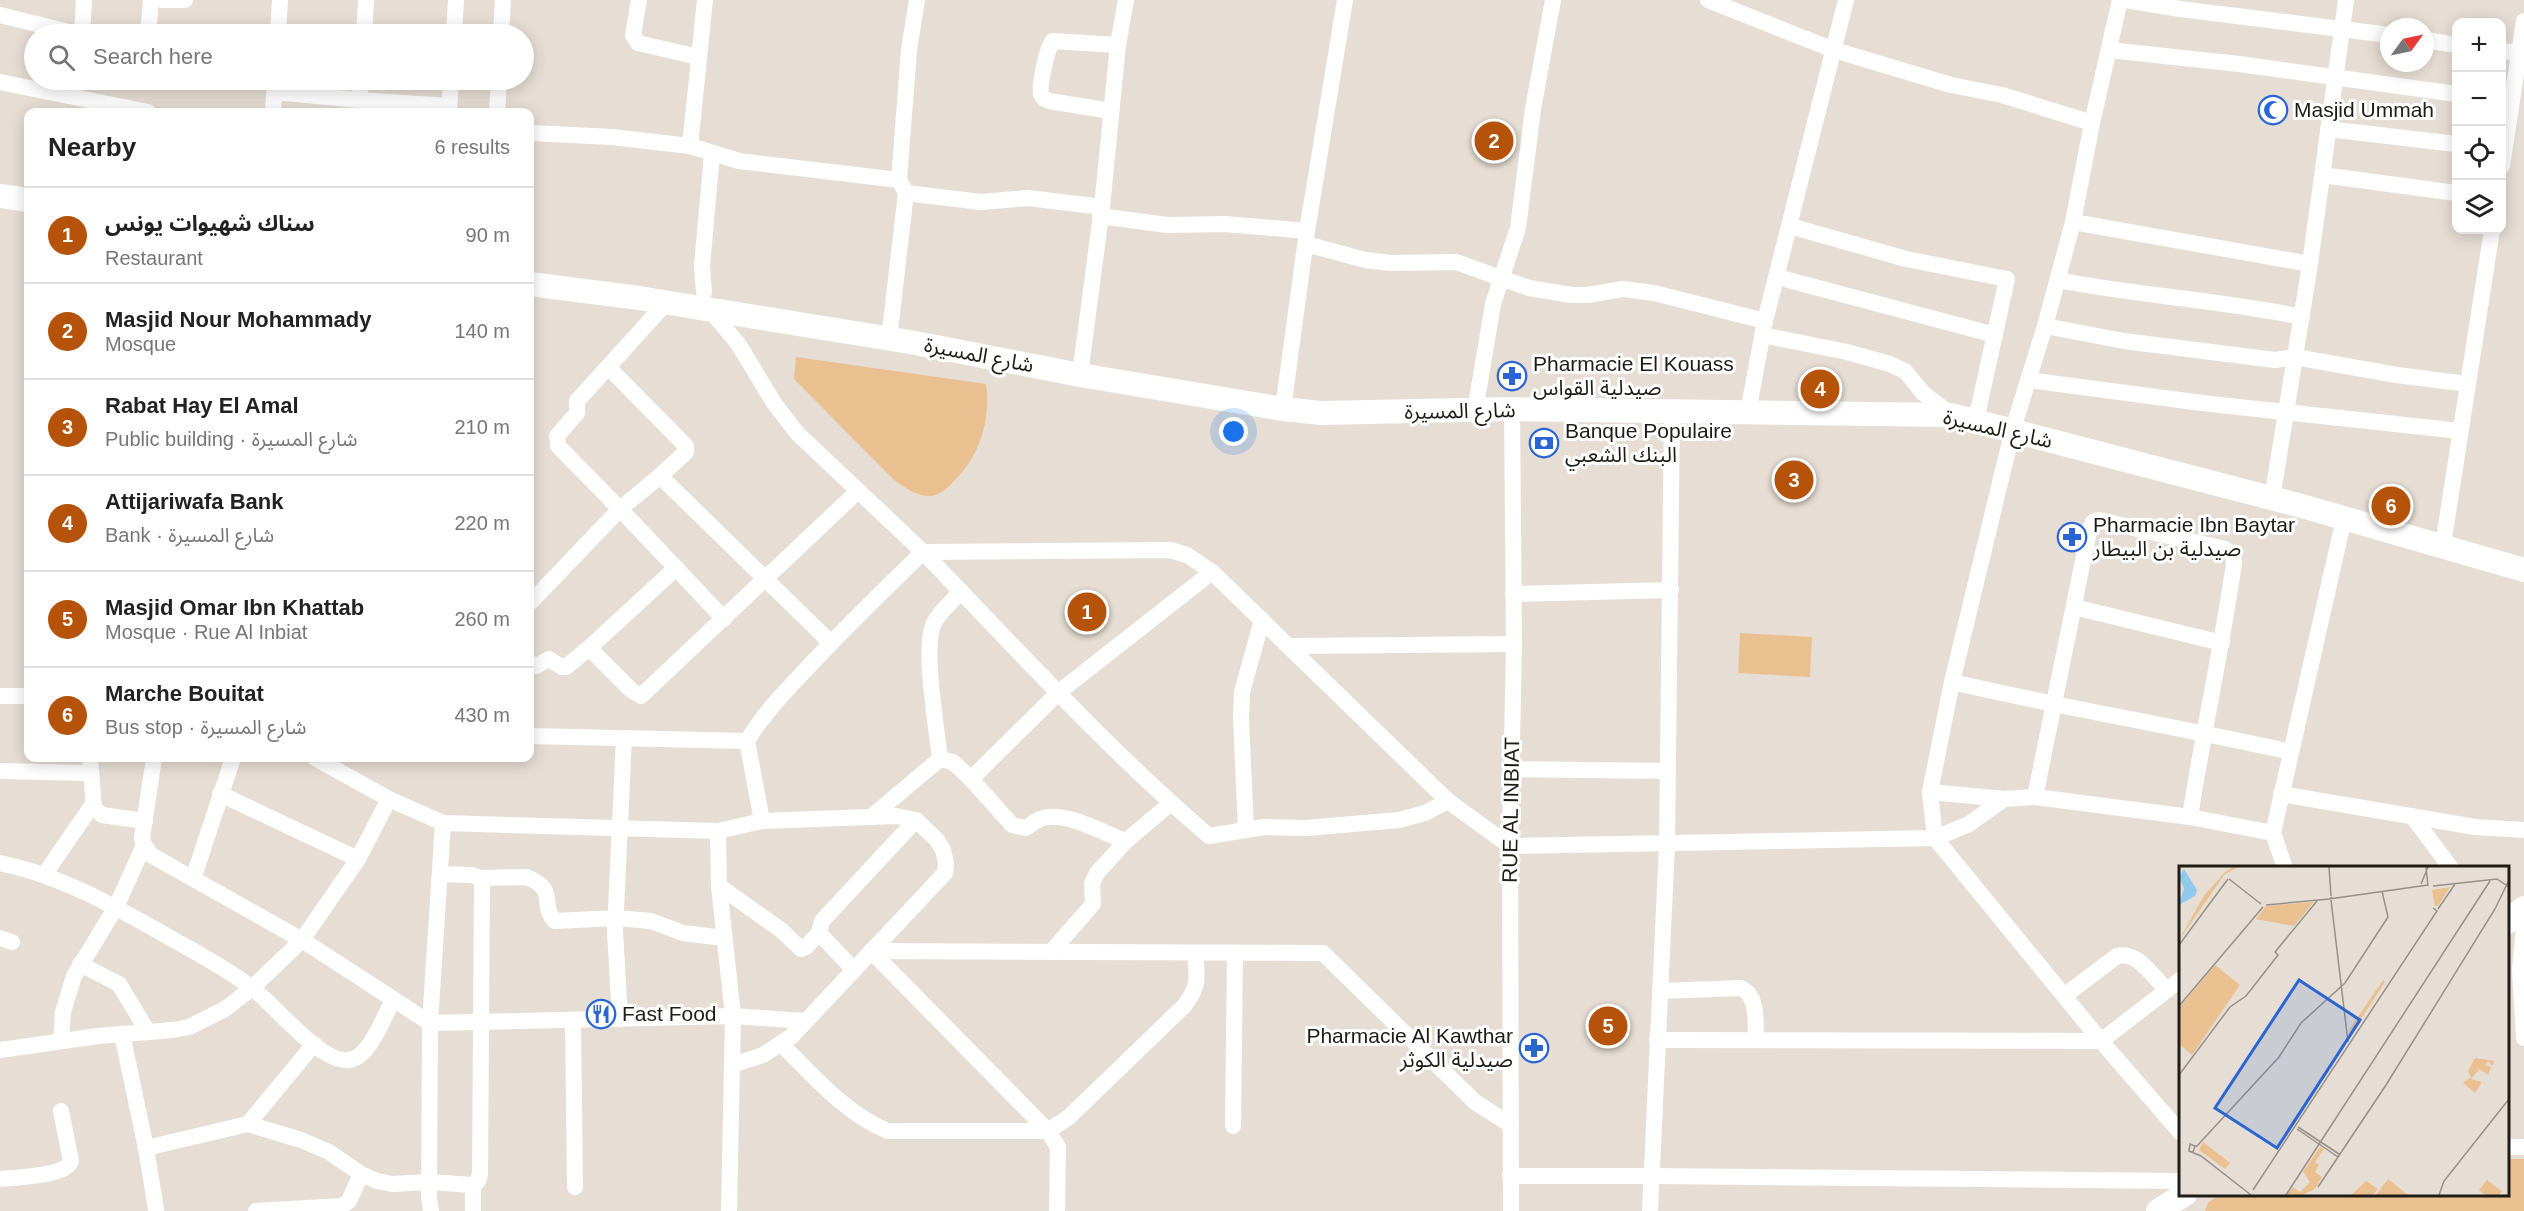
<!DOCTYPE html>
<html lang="en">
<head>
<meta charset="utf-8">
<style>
	:root { --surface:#fff; --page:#f6f6f6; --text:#222; --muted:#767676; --line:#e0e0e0; --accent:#b45309 }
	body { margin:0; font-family:Arial,"Noto Sans Arabic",sans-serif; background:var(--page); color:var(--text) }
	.controls { position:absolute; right:18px; top:18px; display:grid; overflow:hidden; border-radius:12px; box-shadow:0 3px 15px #0003 }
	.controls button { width:54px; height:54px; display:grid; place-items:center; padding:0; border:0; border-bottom:2px solid var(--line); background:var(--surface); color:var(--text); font:30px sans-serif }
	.compass { position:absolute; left:2380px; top:18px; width:54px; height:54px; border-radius:50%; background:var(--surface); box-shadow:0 3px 15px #0003; rotate:57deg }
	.you { position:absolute; left:1234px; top:432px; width:21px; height:21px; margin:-15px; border:4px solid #fff; border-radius:50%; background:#1a73e8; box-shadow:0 0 0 9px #1a73e833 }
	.badge { display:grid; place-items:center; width:39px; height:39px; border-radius:50%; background:var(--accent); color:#fff; font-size:20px; font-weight:700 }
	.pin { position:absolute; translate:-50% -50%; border:3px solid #fff; box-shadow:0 2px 6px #0006 }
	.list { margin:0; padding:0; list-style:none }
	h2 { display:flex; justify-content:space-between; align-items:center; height:78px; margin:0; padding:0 24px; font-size:26px }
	h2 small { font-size:20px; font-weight:400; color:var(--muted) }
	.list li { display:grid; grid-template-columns:39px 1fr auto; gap:18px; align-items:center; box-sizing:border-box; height:96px; padding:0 24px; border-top:2px solid var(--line) }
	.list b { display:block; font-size:22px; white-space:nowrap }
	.list p { margin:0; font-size:20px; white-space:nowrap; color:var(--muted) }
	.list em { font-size:20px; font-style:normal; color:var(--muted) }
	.icon { flex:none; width:33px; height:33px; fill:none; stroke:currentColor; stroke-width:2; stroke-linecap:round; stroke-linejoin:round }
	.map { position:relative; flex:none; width:2524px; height:1211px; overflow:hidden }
	.search { position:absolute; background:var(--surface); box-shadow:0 3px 15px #0003; left:24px; top:24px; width:510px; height:66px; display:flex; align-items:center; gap:15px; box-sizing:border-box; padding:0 21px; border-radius:33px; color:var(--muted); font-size:22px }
	.panel { position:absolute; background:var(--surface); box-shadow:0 3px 15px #0003; left:24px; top:108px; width:510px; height:654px; border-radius:12px }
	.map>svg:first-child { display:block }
	.green { fill:#eac091 }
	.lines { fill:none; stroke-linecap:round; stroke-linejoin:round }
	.street { stroke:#fff; stroke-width:16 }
	.secondary { stroke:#fff; stroke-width:24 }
	.labels { text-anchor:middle; stroke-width:6; stroke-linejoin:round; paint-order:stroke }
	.poi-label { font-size:21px; fill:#1f1c18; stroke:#fff; text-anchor:start }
	.street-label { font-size:21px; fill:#1f1c18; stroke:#fff }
	.inset-road { fill:none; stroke:#969089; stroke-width:1.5 }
	.view { fill:#2b65d3; fill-opacity:0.15; stroke:#2b65d3; stroke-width:3 }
	.inset-edge { fill:none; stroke:#1f1c18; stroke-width:3 }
</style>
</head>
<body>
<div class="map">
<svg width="2524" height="1211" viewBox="0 0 2524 1211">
	<rect width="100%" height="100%" fill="#e6ded4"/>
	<g class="green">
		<path d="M796,357L986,384C991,419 980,456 954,481C948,488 940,495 931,496C917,497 904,487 893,479L794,379Z"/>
		<polygon points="1740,633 1812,637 1810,677 1738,673"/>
		<polygon points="2508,1159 2524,1159 2524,1211 2205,1211 2208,1203 2219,1195 2508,1194"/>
	</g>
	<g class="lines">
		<g class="street">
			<polyline points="162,0 185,0"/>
			<polyline points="639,0 633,35 638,43 698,57"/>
			<polyline points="1708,0 1834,50 1951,85 2002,95 2092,123"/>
			<polyline points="2120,0 2092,123 2073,222 2045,326 2013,429 1952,682 1930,792 1935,838 2101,1041 2180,1132"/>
			<polyline points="2126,0 2180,9 2389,35"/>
			<polyline points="0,15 77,34"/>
			<polyline points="82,34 84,0"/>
			<polyline points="148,34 151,0"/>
			<polyline points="278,34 280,0"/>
			<polyline points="364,34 366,0"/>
			<polyline points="454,34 456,0"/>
			<polyline points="501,34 503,0"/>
			<polyline points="2425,40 2456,45"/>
			<polyline points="2109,50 2239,64 2456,94"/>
			<polyline points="2502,51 2519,53"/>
			<polyline points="361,80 359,100 449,106"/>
			<polyline points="0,82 148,112"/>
			<polyline points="274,92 359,100"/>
			<path d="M1111,111L1049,101C1045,99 1043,99 1041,94C1039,87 1047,46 1053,41L1118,45"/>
			<polyline points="273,112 275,80"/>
			<polyline points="449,112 451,80"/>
			<polyline points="497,112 499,80"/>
			<polyline points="2328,129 2456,144"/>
			<polyline points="530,133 612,137 690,146 739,161 899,180 906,193 981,202 1028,198 1102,207"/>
			<polyline points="690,146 705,0"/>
			<polyline points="2502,166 2524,21"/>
			<polyline points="2322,175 2456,193"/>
			<polyline points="899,180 909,50 917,0"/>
			<polyline points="1100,216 1167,225 1225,224 1307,231"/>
			<polyline points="2073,222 2310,264"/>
			<polyline points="1790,226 1906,259 2007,279 1976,420"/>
			<polyline points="1306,244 1365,260 1391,263 1456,262 1529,288 1571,295 1588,295 1623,289 1654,293 1765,321"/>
			<polyline points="1777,277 1995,335"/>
			<path d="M2058,280C2139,296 2221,300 2302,317"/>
			<polyline points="704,292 702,266 712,154"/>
			<polyline points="710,310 739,345 774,403 797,433 923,552 1170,550 1187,555 1212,572 1448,801 1510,846 1935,838 1969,824 2004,799"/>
			<polyline points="2045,326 2124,341 2275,360 2295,357 2397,375 2468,384"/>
			<polyline points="1762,335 1847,352 1890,364 1905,371 1923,393 1952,415"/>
			<polyline points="889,339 906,193"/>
			<polyline points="608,367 686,446 686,452 660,476"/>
			<polyline points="1080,375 1102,207 1118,45 1126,0"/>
			<polyline points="2028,380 2202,403 2460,431"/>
			<polyline points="1283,409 1307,231 1345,0"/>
			<polyline points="1475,411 1493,304 1518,228 1533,109 1553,0"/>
			<polyline points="1748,412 1765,321 1846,0"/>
			<polyline points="2272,499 2310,264 2346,0"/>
			<polyline points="2443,545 2492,230"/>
			<polyline points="676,568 620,509 660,476 831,643"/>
			<polyline points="1513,594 1671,590"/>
			<polyline points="530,603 620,509 558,446 557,436 577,413 577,401 666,303"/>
			<polyline points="2074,607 2222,643"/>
			<polyline points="1290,646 1514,644"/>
			<polyline points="589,648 676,568 724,619"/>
			<polyline points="530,663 536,666 549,659 562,667 566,667 589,648 631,690 641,696 858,491"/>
			<path d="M1952,682C2065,708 2178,727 2291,752"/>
			<polyline points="0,696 28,696"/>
			<polyline points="530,736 747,741"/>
			<polyline points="90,758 94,808 102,815 145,821"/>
			<polyline points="154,758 142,838 144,845 151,855 302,940 430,1023 733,1016 805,1021"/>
			<polyline points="315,758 389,799 443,823 718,831"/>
			<path d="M940,759C937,729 922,647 934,623C939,612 953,601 961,591"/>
			<polyline points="1511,769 1668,771"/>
			<polyline points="0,771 91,773"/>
			<path d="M971,779L1012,825L1026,828C1031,825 1037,819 1043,818C1066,811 1103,833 1126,841L1171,803"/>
			<polyline points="1930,792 2004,799 2035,797 2190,817 2273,833"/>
			<polyline points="220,794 358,859"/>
			<polyline points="2281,794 2475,827 2524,830"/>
			<path d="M2035,797L2089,531L2093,522L2099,520L2225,549L2233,554L2234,563C2222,648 2203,732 2190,817"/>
			<polyline points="2412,816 2451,868"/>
			<polyline points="871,817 940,759 953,762 971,779 1059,692 1212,572"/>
			<path d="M762,821L747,741C765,711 789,688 812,663C848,625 886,588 923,552C1016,648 1107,749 1209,836L1264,827L1306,828L1399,820L1425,813L1448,801"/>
			<polyline points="1246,830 1241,717 1242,692 1262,620"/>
			<path d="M0,863C60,875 114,906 167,936C195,952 226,968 252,988C275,1005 321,1064 349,1060C369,1058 384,1017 393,1000"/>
			<polyline points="2285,868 2273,833 2344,518"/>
			<polyline points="44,875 93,804"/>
			<path d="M480,878L526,877C559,889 539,905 555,921L616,918L651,921L683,933L724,938"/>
			<polyline points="193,879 233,758"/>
			<polyline points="719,886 781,930 801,949 806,947 819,933"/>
			<polyline points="2524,928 2520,970 2524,1038"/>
			<polyline points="0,938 12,942"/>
			<polyline points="871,951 1323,953 1475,1102 1511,1125"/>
			<polyline points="871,951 1048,1131 1058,1147 1057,1211"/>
			<polyline points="1051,952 1093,904 1092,884 1097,873 1126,841"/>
			<polyline points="80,964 119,984 148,1032"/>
			<polyline points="854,970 819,933 822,921 916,820"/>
			<path d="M1660,991L1741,988C1759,996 1755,1024 1756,1040"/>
			<path d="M2064,996L2117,956C2137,950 2154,978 2167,990"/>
			<polyline points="620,1019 615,931 624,738"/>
			<polyline points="573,1020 575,1187"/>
			<polyline points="122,1034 146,1148 156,1209"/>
			<polyline points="1657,1040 2101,1041 2180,980"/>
			<polyline points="61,1041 63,1012 74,976 116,907 144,845"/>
			<path d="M781,1044C813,1075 845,1114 888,1131H1048L1069,1117L1184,1006C1200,986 1197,977 1195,953"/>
			<polyline points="0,1050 98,1036 173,1030 189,1027 225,1009 252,988 302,940 358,859 389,799"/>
			<polyline points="248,1124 301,1140 329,1152 361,1174 377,1181 392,1184 429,1182 473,1185 478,1181 480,1174 482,882 480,878 472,875 440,874"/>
			<polyline points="1233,1126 1235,953"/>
			<polyline points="2508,1147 2524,1147"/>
			<polyline points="146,1148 248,1124 314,1044"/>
			<polyline points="1510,1176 1652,1176 2180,1181"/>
			<path d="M0,1179C16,1177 65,1177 71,1161L61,1111"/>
			<polyline points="473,1185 473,1211"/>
			<polyline points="256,1211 342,1206 349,1201 361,1174"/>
			<polyline points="431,1211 429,1197 430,1023 443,823"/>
			<polyline points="729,1211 733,1016 719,886 718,831 762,821 896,816 916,820 937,840 943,850 946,863 945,873 792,1036 763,1055 732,1065"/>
			<polyline points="1511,1211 1510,846 1514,644 1512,409"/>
			<polyline points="1650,1211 1667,845 1672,411"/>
		</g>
		<g class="secondary">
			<polyline points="0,196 28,200"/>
			<polyline points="530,284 639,298 910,342 1080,375 1283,409 1321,413 1512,409 1952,415 2302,506 2524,570"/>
			<polyline points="2508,922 2524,908"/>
			<polyline points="2158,1211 2185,1194"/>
		</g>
	</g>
	<defs>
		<g id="mosque-ring" transform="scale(1.5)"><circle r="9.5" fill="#fff" stroke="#2b65d3" stroke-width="1.5"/><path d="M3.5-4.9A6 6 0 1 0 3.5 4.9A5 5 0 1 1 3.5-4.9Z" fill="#2b65d3"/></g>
		<g id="pharmacy-ring" transform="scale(1.5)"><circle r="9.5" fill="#fff" stroke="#2b65d3" stroke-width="1.5"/><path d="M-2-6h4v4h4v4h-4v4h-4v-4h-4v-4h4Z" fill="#2b65d3"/></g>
		<g id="bank-ring" transform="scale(1.5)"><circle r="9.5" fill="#fff" stroke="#2b65d3" stroke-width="1.5"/><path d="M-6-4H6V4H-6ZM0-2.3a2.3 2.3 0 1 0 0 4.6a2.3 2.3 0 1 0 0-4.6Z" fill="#2b65d3"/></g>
		<g id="restaurant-ring" transform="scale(1.5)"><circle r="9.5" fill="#fff" stroke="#2b65d3" stroke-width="1.5"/><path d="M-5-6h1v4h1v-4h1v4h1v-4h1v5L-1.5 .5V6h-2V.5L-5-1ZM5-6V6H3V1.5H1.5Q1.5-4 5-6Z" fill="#2b65d3"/></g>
	</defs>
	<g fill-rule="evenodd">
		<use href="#mosque-ring" x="2273" y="110"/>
		<use href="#pharmacy-ring" x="1512" y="376"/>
		<use href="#bank-ring" x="1544" y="443"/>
		<use href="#pharmacy-ring" x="2072" y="537"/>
		<use href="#restaurant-ring" x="601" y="1014"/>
		<use href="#pharmacy-ring" x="1534" y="1048"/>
	</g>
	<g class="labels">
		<g class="poi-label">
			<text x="2294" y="117">Masjid Ummah</text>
			<text x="1533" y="371">Pharmacie El Kouass<tspan x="1533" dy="24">صيدلية القواس</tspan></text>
			<text x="1565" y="438">Banque Populaire<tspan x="1565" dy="24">البنك الشعبي</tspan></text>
			<text x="2093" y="532">Pharmacie Ibn Baytar<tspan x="2093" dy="24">صيدلية بن البيطار</tspan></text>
			<text x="622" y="1021">Fast Food</text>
			<text x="1513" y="1043" text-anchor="end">Pharmacie Al Kawthar<tspan x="1513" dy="24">صيدلية الكوثر</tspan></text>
		</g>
		<g class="street-label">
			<text transform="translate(979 355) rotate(11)" y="7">شارع المسيرة</text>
			<text transform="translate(1460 411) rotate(-1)" y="7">شارع المسيرة</text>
			<text transform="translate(1998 429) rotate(13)" y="7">شارع المسيرة</text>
			<text transform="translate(1511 810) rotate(-89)" y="7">RUE AL INBIAT</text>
		</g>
	</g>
	<g transform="translate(2179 866)">
		<rect width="330" height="330" fill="#e6ded4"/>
		<path d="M54,1H59L46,8L0,74L24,31L45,7ZM271,21L259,40H256L253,24ZM135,36L115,60L77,53L87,40ZM36,99L61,119L13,189L0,178V142ZM204,114L206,116L171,170L170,164ZM296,192L316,195L313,200L309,195L306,199L312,201L309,209L297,201L300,204L292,213L303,216L296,227L284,217L292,211L289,205ZM24,276L51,297L46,303L20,284ZM141,281L145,283L136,296L140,299L136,306L143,311L136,323L123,329H108L114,321L121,326L131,316L124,306ZM209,313L229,329H197ZM308,314L323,325L320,329H306L300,324ZM187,315L199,323L194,329H172Z" fill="#eac091"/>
		<path d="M5,3L18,24L16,30L0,39L5,22L0,11Z" fill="#8fcaee"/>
		<path class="inset-road" d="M150,1L152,30M247,1L249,20M50,13L82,38M242,18L249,1M254,20L318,13L330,21M153,31L150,33L249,19M152,34L169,176M87,39L150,33M259,43L276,18M0,79L49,13M0,140L84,41M0,209L51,141L67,130L99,89L96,86L138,35M119,261L160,288M118,263L159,291M17,281L100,191L122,157L166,117L209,51L203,25M14,286L16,280L11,278L10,285L22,290L72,329M139,321L207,219L316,43L330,14M74,324L258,45L254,42M107,329L311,15M260,329L265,315L330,233"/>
		<path class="view" d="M120,114L181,154L98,282L36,242Z"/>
		<rect width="330" height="330" class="inset-edge"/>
	</g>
</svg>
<div class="controls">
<button>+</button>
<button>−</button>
<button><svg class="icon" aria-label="locate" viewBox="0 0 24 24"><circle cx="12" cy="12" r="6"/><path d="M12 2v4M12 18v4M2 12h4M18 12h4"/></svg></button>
<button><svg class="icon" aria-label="layers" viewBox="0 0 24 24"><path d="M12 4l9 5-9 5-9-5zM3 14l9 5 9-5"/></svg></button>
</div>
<svg class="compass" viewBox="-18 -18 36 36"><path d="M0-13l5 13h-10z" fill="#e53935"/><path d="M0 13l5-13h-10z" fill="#767676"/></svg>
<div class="you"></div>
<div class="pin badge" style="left:1087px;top:612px">1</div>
<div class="pin badge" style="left:1494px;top:141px">2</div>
<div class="pin badge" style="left:1794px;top:480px">3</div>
<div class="pin badge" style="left:1820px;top:389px">4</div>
<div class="pin badge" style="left:1608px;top:1026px">5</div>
<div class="pin badge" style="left:2391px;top:506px">6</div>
<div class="search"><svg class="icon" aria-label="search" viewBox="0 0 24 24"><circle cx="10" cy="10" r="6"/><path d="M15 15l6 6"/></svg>Search here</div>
<section class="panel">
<h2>Nearby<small>6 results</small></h2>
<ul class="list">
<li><span class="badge">1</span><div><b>سناك شهيوات يونس</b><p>Restaurant</p></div><em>90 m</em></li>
<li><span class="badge">2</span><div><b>Masjid Nour Mohammady</b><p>Mosque</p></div><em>140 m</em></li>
<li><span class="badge">3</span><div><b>Rabat Hay El Amal</b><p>Public building · شارع المسيرة</p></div><em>210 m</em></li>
<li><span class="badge">4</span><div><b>Attijariwafa Bank</b><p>Bank · شارع المسيرة</p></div><em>220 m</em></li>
<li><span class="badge">5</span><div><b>Masjid Omar Ibn Khattab</b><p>Mosque · Rue Al Inbiat</p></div><em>260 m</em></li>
<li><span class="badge">6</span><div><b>Marche Bouitat</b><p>Bus stop · شارع المسيرة</p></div><em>430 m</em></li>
</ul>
</section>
</div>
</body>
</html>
